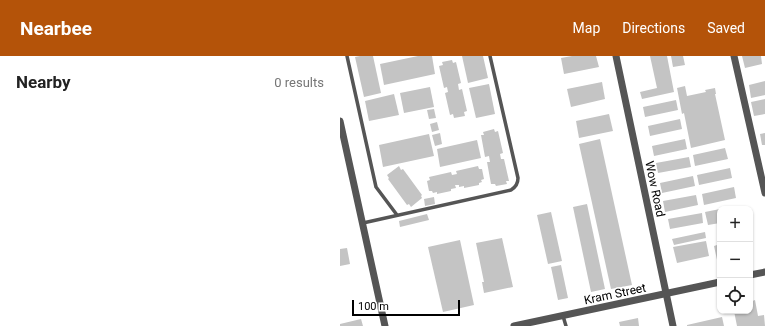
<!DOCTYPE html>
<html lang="en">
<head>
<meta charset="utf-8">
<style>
	:root { --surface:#fff; --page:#f2f2f2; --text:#222; --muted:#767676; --line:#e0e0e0; --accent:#b45309 }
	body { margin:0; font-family:Roboto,sans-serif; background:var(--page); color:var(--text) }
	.controls { position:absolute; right:12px; bottom:12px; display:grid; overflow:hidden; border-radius:8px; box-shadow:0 1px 3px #0004 }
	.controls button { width:36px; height:36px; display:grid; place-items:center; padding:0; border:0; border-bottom:1px solid var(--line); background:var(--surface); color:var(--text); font:20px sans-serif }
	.scale { position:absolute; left:12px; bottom:10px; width:108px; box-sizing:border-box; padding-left:4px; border:2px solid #000; border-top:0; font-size:11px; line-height:14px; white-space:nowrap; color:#000; -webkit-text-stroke:3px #fff; paint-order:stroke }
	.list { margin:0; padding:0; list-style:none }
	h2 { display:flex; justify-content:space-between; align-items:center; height:52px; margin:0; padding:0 16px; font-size:17px }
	h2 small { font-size:13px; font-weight:400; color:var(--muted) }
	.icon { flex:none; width:22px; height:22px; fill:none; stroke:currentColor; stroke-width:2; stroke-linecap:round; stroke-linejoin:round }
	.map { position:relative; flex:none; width:425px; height:270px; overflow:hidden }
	header { display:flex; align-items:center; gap:24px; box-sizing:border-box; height:56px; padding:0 20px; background:var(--accent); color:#fff }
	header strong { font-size:19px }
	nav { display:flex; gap:22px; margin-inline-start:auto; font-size:14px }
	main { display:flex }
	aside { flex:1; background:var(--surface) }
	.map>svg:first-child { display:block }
	.building { fill:#c4c4c4 }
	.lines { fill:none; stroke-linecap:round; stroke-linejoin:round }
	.service { stroke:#555; stroke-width:3.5 }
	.minor { stroke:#555; stroke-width:7 }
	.labels { text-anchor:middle; stroke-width:3; stroke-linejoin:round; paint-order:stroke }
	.street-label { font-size:12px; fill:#000; stroke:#fff }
</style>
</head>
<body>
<header>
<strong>Nearbee</strong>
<nav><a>Map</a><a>Directions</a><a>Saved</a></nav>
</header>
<main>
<aside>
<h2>Nearby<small>0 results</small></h2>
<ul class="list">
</ul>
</aside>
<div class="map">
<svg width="425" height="270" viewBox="0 0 425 270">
	<rect width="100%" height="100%" fill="#fff"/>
	<g class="building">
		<polygon points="20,0 33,0 41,37 24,41 15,1"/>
		<polygon points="78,0 92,0 95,18 44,29 40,8"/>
		<polygon points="122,0 143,0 148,22 128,27"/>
		<polygon points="232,0 256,0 259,11 224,18 221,2"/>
		<polygon points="310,0 327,0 334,36 302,43 300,36 317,32"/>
		<polygon points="331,0 343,0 345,9 333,11"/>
		<polygon points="402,0 421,0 422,8 405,12"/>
		<polygon points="112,4 113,7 116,6 121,27 118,28 119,34 122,33 127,55 124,56 125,60 114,62 113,58 110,59 105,37 108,36 107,31 104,32 99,10 103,9 102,6"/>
		<polygon points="425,25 425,39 411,42 409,29"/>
		<polygon points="262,26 265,43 231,51 227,33"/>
		<polygon points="149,28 155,58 136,62 129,32"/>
		<polygon points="345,30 347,40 366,36 365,34 375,32 376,38 375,38 385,84 351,92 344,57 342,58 337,32"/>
		<polygon points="90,31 94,51 64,57 60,37"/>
		<polygon points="54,38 59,59 29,65 25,45"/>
		<polygon points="425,43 425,58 414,60 411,46"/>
		<polygon points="336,44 338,54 305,61 303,51"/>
		<polygon points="94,53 96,62 89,63 87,54"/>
		<polygon points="269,58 273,75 239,82 236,65"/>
		<polygon points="340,63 342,73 310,80 308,70"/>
		<polygon points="97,66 99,74 92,76 90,68"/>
		<polygon points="154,73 155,76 158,75 163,97 160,98 161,103 164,103 169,125 166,125 167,128 156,130 155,128 151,128 147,106 150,106 149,100 145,101 141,79 144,79 143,76"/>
		<polygon points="100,77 102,88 95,90 92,79"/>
		<polygon points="425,77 425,89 422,89 420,78"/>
		<polygon points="89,78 94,100 43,111 39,89"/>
		<polygon points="260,83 292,229 271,233 239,88"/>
		<polygon points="345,83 347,93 314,100 312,90"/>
		<polygon points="137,84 141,102 100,111 97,93"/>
		<polygon points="385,92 388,103 355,110 353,99"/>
		<polygon points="349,101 351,111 318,117 316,107"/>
		<polygon points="59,110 61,114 63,113 82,139 81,140 82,142 71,151 69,148 67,149 48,123 49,122 47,119"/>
		<polygon points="138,110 139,113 142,113 144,123 141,124 142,126 139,127 139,129 124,132 124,130 119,131 119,129 115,129 116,132 111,133 111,135 97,138 97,136 93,137 92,135 89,135 87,125 90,124 89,121 111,116 112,119 117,118 116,115"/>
		<polygon points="390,112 392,122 359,129 357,119"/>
		<polygon points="353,120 355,130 322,137 320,127"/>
		<polygon points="394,131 396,142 364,149 362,138"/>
		<polygon points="356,139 358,149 325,156 323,145"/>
		<polygon points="94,141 95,148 85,150 84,143"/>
		<polygon points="247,148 265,233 251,236 233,151"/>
		<polygon points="380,153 380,167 368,169 365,156"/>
		<polygon points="211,156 222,205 208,208 197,159"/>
		<polygon points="362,157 363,167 330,173 328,163"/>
		<polygon points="87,158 89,164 60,171 59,165"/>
		<polygon points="365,176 366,182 334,189 332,183"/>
		<polygon points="162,182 173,231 144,237 142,226 144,226 136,187"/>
		<polygon points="120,184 134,249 103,256 88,191"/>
		<polygon points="366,185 369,200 337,207 333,191"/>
		<polygon points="380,188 380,213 379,213 374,190"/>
		<polygon points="7,192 10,208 0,210 0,193"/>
		<polygon points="221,209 228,242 218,244 211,211"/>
		<polygon points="415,244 418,260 424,259 425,270 397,270 394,255 410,255 410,246"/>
		<polygon points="382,261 384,270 347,270 347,269"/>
		<polygon points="298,262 299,270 280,270 279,266"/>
		<polygon points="21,263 23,270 0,270 0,268"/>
	</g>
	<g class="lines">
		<g class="service">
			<polyline points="7,0 36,131 57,159"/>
			<path d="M23,167L171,134C176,131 178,128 178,122L150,0"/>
			<polyline points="223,260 226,270"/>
		</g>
		<g class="minor">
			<polyline points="276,0 333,270"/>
			<polyline points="394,0 425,137"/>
			<polyline points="0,65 45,270"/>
			<polyline points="410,219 425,216"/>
			<polyline points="174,270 380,226"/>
		</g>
	</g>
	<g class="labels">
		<g class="street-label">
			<text transform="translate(315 133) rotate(78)" y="4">Wow Road</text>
			<text transform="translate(275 238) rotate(-12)" y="4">Kram Street</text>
		</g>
	</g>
</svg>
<div class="controls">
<button>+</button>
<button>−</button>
<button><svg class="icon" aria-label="locate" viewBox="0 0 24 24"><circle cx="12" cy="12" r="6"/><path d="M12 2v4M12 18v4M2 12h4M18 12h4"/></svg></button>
</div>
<div class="scale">100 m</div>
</div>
</main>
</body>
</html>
